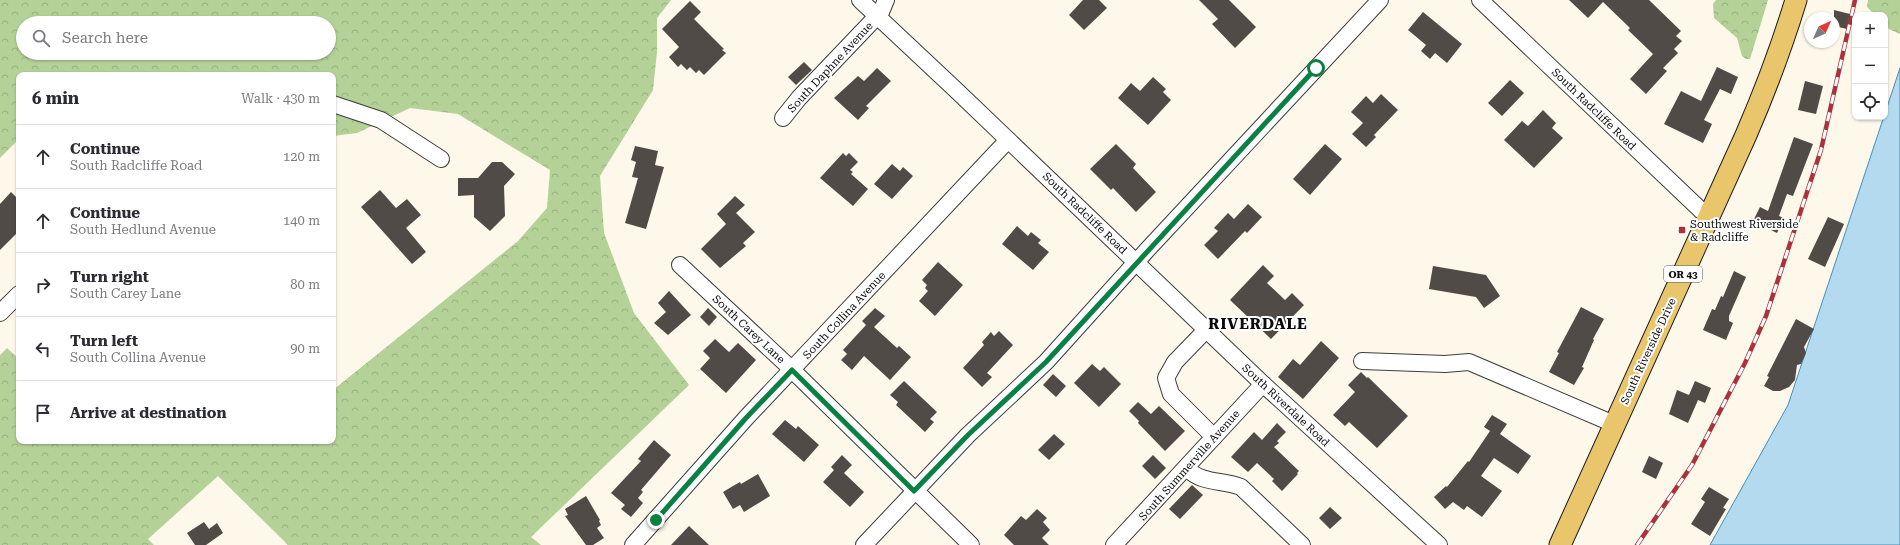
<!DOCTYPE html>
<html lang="en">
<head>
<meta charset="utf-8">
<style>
	:root { --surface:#fff; --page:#f2f2f3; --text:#2b2b33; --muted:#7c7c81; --line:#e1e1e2 }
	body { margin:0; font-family:"Roboto Serif",serif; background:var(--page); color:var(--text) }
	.controls { position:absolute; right:12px; top:12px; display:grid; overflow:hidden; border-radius:8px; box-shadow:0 1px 3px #0004 }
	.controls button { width:36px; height:36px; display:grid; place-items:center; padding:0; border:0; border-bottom:1px solid var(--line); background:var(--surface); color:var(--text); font:20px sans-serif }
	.compass { position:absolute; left:1804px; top:12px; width:36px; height:36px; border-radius:50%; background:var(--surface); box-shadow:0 1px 3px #0004; rotate:45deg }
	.stop { position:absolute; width:12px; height:12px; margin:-9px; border:3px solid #0b8043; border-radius:50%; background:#fff }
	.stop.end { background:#0b8043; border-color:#fff; box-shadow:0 1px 4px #0008 }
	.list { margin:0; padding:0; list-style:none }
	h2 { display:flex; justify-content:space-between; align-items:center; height:52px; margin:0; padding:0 16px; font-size:17px }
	h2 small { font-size:13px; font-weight:400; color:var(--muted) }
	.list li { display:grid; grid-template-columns:26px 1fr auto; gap:12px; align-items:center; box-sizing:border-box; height:64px; padding:0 16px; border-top:1px solid var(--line) }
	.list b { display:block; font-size:15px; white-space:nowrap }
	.list p { margin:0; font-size:13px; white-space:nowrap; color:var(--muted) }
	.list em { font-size:13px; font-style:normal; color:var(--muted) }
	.icon { flex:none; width:22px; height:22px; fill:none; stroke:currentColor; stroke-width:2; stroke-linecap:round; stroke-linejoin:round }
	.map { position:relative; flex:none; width:1900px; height:545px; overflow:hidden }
	.search { position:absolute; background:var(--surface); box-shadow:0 1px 3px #0004; left:16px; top:16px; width:320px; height:44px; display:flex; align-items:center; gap:10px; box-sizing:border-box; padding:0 14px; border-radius:22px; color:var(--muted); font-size:15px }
	.panel { position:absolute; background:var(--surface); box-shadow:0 1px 3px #0004; left:16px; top:72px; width:320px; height:372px; border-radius:8px }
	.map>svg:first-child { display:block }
	.forest { fill:url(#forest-crowns); fill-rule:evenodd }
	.water { fill:#b3daee; stroke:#4290bd }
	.building { fill:#514b47 }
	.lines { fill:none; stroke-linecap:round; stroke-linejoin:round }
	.minor-casing { stroke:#3d3d3d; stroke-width:18 }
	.major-casing { stroke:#1b1b1b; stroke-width:23 }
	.minor { stroke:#fff; stroke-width:16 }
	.major { stroke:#e9c66c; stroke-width:21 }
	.rail-casing { stroke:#a9323c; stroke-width:4.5 }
	.rail { stroke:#fff; stroke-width:3; stroke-dasharray:9; stroke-linecap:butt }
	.route { stroke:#0b8043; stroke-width:5 }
	.poi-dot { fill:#a9323c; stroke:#fff; stroke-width:1.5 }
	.labels { text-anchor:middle; stroke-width:4; stroke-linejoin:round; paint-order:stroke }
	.shield { fill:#fff; stroke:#545454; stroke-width:1 }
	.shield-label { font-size:10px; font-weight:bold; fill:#0a0a0a }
	.street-label { font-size:11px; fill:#0a0a0a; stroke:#fff }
	.poi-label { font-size:11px; fill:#0a0a0a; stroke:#fff; text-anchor:start }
	.district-label { font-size:15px; font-weight:bold; letter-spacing:1px; fill:#0a0a0a; stroke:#fff }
</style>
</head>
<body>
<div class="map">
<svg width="1900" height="545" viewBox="0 0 1900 545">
	<defs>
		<pattern id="forest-crowns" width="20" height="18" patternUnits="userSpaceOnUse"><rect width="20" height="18" fill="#b4d198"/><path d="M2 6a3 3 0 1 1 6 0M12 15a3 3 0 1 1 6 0" fill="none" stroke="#99b282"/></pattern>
	</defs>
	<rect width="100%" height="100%" fill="#fdf8e9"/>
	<g class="forest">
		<path d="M0,0H671L657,18V52L653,90L600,176L604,233L634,313L689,385L531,537L541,545H288L218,476L148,539L154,545H0V355L7,348L19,359V441H333V390L518,241L547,208L550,170L458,114L410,108L357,133L333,136V75H19V139L0,158ZM23,23H329V53H23Z"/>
		<polygon points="1716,0 1768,0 1750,59 1746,59 1742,56 1737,38 1714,18 1713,4"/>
		<polygon points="1868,0 1900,0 1900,34 1889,29 1885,25 1885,15 1875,15 1867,7"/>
	</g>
	<polygon class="water" points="1900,68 1900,545 1710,545 1788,405"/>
	<g class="building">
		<polygon points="1083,0 1099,0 1107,8 1084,30 1069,15"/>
		<polygon points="1199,0 1229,0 1256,27 1235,48 1212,24 1218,19"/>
		<polygon points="1569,0 1649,0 1681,31 1676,36 1682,41 1674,49 1678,53 1663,68 1667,71 1646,94 1630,79 1653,54 1628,30 1630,28 1603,2 1588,18"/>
		<polygon points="690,1 701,12 694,19 724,49 722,50 726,53 704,75 699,70 696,73 690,67 687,70 681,64 678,67 669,57 679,47 662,29"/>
		<polygon points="1834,10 1850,14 1847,29 1834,26"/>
		<polygon points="1423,12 1462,44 1447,63 1435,53 1430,59 1421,51 1426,45 1408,30"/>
		<polygon points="804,62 812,70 796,85 788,77"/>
		<polygon points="1717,67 1738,77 1731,94 1720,89 1704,120 1712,124 1703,143 1664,124 1681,91 1701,101"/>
		<polygon points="877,68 891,81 866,106 869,108 858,120 834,98 858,76 864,81"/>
		<polygon points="1153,77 1166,89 1163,92 1171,100 1148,125 1118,98 1131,83 1140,91"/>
		<polygon points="1510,80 1524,93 1502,116 1488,103"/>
		<polygon points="1805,81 1823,86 1816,114 1798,110"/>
		<polygon points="1381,94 1398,110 1374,135 1376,137 1366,147 1352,134 1363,123 1351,112 1366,96 1373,103"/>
		<polygon points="1543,110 1556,123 1552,128 1563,138 1534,168 1504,140 1522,121 1528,126"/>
		<polygon points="1794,137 1813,144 1793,196 1787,194 1779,216 1784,218 1777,233 1753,221 1760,207 1768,211"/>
		<polygon points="1116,144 1136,164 1133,168 1156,192 1136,212 1113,188 1111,190 1090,169"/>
		<polygon points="1325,144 1342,159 1310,195 1293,179"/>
		<polygon points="635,146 658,151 655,165 664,167 646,229 625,223 638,178 632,177 636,162 631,160"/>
		<polygon points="843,153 846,156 849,153 858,162 850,170 853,172 851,174 868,189 853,206 820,178"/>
		<polygon points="492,162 502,162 515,174 504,186 505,216 490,231 474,217 474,195 458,196 458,178 478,178"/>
		<polygon points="892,164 900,171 903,167 913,176 892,199 874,184"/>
		<polygon points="380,190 396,208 407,199 421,215 406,228 426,252 412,264 361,207"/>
		<polygon points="11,192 19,200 19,231 0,250 0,204"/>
		<polygon points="735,196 745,205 736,213 755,232 743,243 746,246 720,268 701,249 726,224 717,214"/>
		<polygon points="1248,204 1262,217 1247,233 1245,231 1218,259 1204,245 1218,231 1214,228 1228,213 1234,219"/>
		<polygon points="1828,217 1844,224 1825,267 1808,259"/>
		<polygon points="1017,226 1028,236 1031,232 1041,240 1038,243 1049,252 1033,270 1002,244"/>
		<polygon points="938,262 963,285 935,316 919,301 928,291 925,288 927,285 922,280"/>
		<polygon points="1263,265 1274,276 1267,283 1285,300 1292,293 1304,305 1271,339 1230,300"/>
		<polygon points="1433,266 1486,275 1500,296 1484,308 1476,297 1429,289"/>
		<polygon points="1734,271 1746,277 1729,316 1729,321 1733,323 1726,340 1703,330 1712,309 1715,310 1721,296 1723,297"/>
		<polygon points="669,291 691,315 668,335 654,323 666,312 658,303"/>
		<polygon points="1581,307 1604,319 1593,339 1594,340 1582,367 1584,368 1574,385 1549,372 1559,353 1557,352"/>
		<polygon points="708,308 717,317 709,326 700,317"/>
		<polygon points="875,308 885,316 874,327 897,348 899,346 911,357 890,380 864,356 852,370 841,360 847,354 843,350 866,325 862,321"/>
		<polygon points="1796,319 1814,329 1804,347 1806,353 1801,364 1797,365 1795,380 1789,387 1780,391 1773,391 1764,386 1769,377 1767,376"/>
		<polygon points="999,331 1013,345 987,373 992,377 982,387 963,368 984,345 982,342 991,332 994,336"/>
		<polygon points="715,339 729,352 738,343 756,360 726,393 700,369 710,358 703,351"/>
		<polygon points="1321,341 1339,358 1303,399 1278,377 1293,359 1300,365"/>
		<polygon points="1092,364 1100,371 1104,367 1121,384 1099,407 1074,383"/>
		<polygon points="1361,372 1367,378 1368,377 1408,416 1377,448 1349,422 1345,426 1333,415 1355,392 1348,385"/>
		<polygon points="1053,374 1066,386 1056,397 1043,385"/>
		<polygon points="904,381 937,412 930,419 934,422 925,432 896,405 898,402 890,395"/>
		<polygon points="1695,381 1711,388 1705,403 1698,400 1688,423 1669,414 1677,390 1689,395"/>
		<polygon points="1138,402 1151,414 1159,406 1185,431 1165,451 1138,423 1139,421 1129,411"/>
		<polygon points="1492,415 1507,424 1500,434 1531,456 1518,474 1494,458 1481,476 1502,491 1482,517 1467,506 1464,510 1453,502 1445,509 1434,497 1446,486 1447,487 1468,461 1469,462 1490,431 1484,427"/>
		<polygon points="785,420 796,429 798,426 819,445 804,462 772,434"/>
		<polygon points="1277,423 1286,432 1277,441 1279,443 1274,447 1299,471 1297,473 1298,474 1282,491 1272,481 1274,479 1257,463 1248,472 1231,457 1254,432 1262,440"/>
		<polygon points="1054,434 1065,444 1049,460 1038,450"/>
		<polygon points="654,440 671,455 641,490 643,492 638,498 643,503 631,517 621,509 625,505 611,493 641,461 638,459"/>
		<polygon points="842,455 852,465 844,473 864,492 850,507 823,482 834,470 831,467"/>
		<polygon points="1153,455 1166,468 1155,479 1142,466"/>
		<polygon points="1649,456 1663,463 1656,479 1642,472"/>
		<polygon points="758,474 770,496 744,512 740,505 733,509 723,492 733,486 740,482 741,484"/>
		<polygon points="1192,485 1203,495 1180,519 1169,509"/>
		<polygon points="1709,487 1729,499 1723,508 1726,509 1710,536 1691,524 1705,502 1701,499"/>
		<polygon points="586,496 600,520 599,521 601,525 597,528 604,538 593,545 586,545 565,516 568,515 565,509"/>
		<polygon points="1330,507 1342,518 1330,529 1319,518"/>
		<polygon points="1037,509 1047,518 1043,522 1050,530 1042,538 1049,545 1014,545 1004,535 1021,516 1026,520"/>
		<polygon points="204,522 209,529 217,523 223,533 206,545 195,545 187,533"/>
		<polygon points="689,526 709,545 671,545"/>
	</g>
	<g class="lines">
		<g class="minor-casing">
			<g id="minor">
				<polyline points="860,0 957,91 1263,384 1439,545"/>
				<polyline points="1480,0 1708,217"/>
				<polyline points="333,104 381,120 441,159"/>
				<polyline points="783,118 799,98 881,12 886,0"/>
				<polyline points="680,265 785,363 971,545"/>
				<polyline points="0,313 19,294"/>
				<polyline points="1206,330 1175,362 1166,378 1171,394 1214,437"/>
				<polyline points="1362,361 1445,364 1469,362 1614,424"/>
				<path d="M1186,468C1204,485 1221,479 1241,487L1302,545"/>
				<polyline points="633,545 746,418 1008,140"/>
				<polyline points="864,545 968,435 1046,362 1148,249 1380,0"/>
				<polyline points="1114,545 1263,384"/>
			</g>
		</g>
		<g class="major-casing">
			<path id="major" d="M1560,545L1746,135C1765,91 1782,46 1796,0"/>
		</g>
		<use href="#minor" class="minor"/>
		<use href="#major" class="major"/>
		<g class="rail-casing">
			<polyline id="rail" points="1637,545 1692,465 1745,363 1766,316 1821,150 1855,0"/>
		</g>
		<use href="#rail" class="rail"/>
	</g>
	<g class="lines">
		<polyline class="route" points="656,520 746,418 792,370 914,491 968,435 1046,362 1316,68"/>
	</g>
	<rect class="poi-dot" x="1678" y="226" width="8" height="8" rx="2"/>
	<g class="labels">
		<rect class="shield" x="1664" y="266" width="38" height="16" rx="3"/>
		<g class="shield-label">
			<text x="1683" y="278">OR 43</text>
		</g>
		<g class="street-label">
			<text transform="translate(830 67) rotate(-47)" y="4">South Daphne Avenue</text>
			<text transform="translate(1594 109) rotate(44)" y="4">South Radcliffe Road</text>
			<text transform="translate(1085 213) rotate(44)" y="4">South Radcliffe Road</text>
			<text transform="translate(844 315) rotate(-47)" y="4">South Collina Avenue</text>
			<text transform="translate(749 329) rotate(43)" y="4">South Carey Lane</text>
			<text transform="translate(1648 351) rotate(-65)" y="4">South Riverside Drive</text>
			<text transform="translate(1286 405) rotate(43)" y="4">South Riverdale Road</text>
			<text transform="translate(1189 465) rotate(-48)" y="4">South Summerville Avenue</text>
		</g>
		<g class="poi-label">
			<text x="1690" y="228">Southwest Riverside<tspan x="1690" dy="13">&amp; Radcliffe</tspan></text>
		</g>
		<g class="district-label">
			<text x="1258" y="329">RIVERDALE</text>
		</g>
	</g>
</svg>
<div class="controls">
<button>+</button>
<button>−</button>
<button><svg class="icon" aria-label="locate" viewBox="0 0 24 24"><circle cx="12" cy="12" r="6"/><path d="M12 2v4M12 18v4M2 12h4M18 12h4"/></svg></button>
</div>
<svg class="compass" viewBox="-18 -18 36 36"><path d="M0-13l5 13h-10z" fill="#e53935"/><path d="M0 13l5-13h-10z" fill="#7c7c81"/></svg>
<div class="stop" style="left:1316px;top:68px"></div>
<div class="stop end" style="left:656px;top:520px"></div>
<div class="search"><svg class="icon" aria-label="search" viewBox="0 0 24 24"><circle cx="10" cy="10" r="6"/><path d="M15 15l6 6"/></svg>Search here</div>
<section class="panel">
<h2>6 min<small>Walk · 430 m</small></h2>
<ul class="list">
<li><svg class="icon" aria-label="ahead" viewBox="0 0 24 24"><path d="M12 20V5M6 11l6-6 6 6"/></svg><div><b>Continue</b><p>South Radcliffe Road</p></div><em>120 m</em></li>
<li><svg class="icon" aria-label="ahead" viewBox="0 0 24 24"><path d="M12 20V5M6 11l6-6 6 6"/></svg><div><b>Continue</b><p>South Hedlund Avenue</p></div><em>140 m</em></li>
<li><svg class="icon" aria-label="right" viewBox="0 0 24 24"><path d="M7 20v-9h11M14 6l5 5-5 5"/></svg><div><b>Turn right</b><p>South Carey Lane</p></div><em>80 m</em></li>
<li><svg class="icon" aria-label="left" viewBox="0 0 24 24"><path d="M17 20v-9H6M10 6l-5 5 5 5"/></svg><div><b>Turn left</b><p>South Collina Avenue</p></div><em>90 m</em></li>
<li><svg class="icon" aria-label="arrive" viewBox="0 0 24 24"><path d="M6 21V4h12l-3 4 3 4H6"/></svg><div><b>Arrive at destination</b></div></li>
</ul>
</section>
</div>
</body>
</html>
